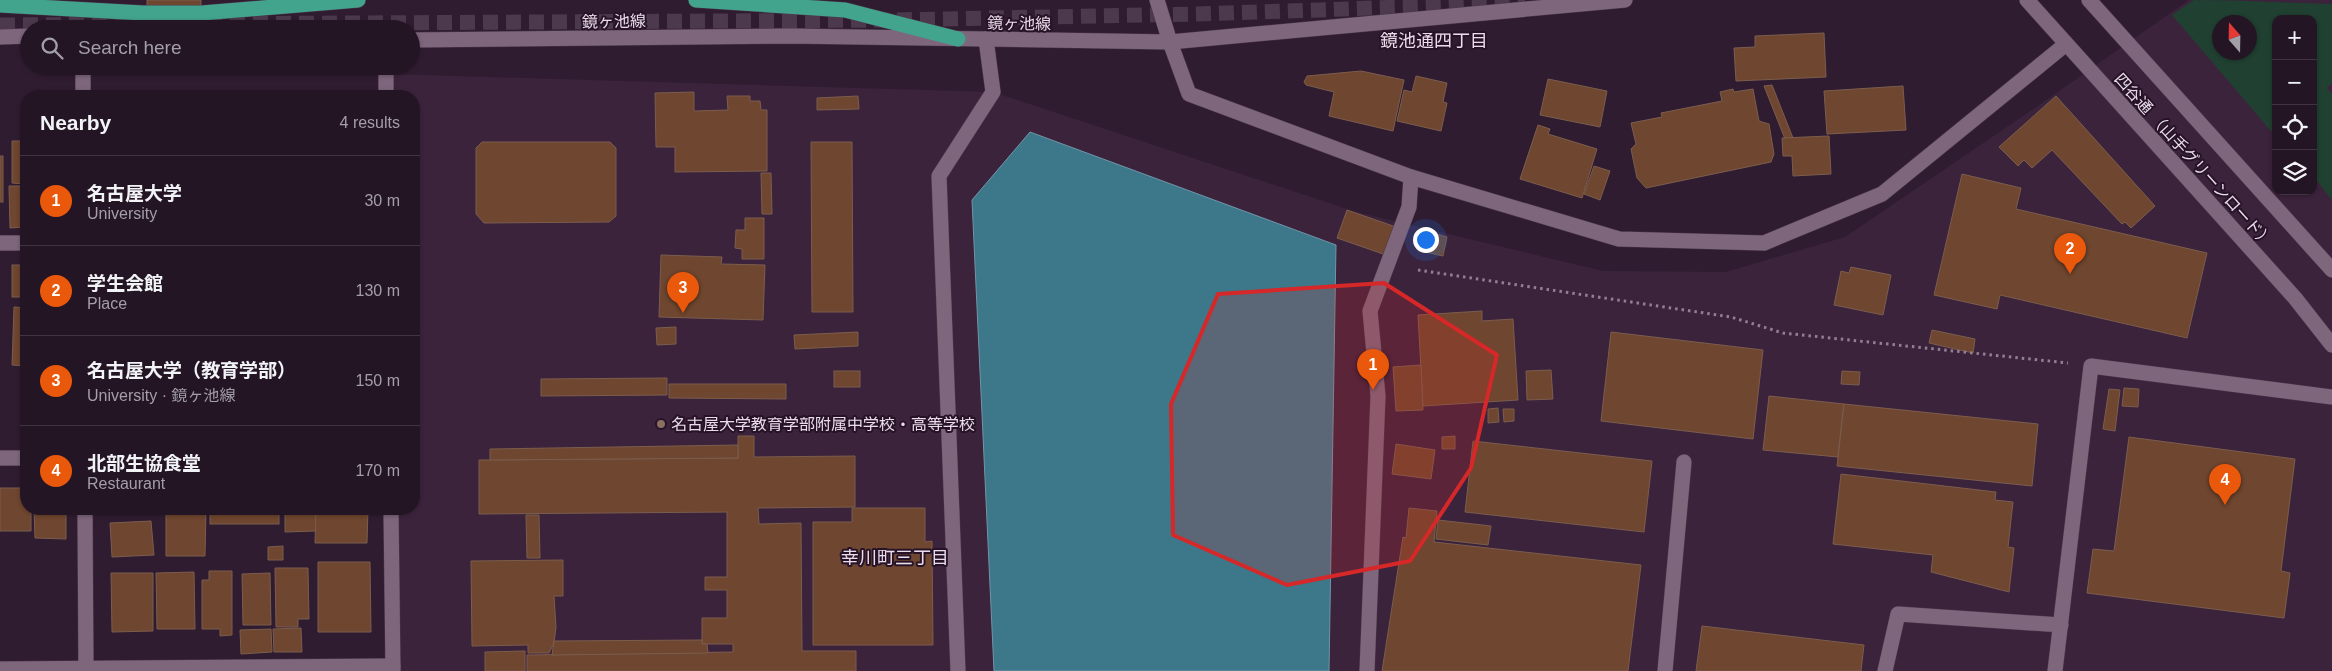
<!DOCTYPE html>
<html lang="en">
<head>
<meta charset="utf-8">
<style>
	:root { --surface:#241525; --page:#302232; --text:#f1f3f6; --muted:#a39fa7; --line:#413442; --accent:#ea580c }
	body { margin:0; font-family:Helvetica,"Noto Sans JP",sans-serif; background:var(--page); color:var(--text) }
	.controls { position:absolute; right:15px; top:15px; display:grid; overflow:hidden; border-radius:10px; box-shadow:0 1px 4px #0004 }
	.controls button { width:45px; height:45px; display:grid; place-items:center; padding:0; border:0; border-bottom:1px solid var(--line); background:var(--surface); color:var(--text); font:25px sans-serif }
	.compass { position:absolute; left:2212px; top:15px; width:45px; height:45px; border-radius:50%; background:var(--surface); box-shadow:0 1px 4px #0004; rotate:340deg }
	.you { position:absolute; left:1425px; top:239px; width:18px; height:18px; margin:-12px; border:4px solid #fff; border-radius:50%; background:#1a73e8; box-shadow:0 0 0 8px #1a73e833 }
	.badge { display:grid; place-items:center; width:32px; height:32px; border-radius:50%; background:var(--accent); color:#fff; font-size:16px; font-weight:700 }
	.pin { position:absolute; translate:-50% -41px; filter:drop-shadow(0 1px 2px #0008) }
	.pin::after { content:''; position:absolute; top:26px; width:18px; height:15px; background:inherit; clip-path:polygon(0 0,100% 0,50% 100%) }
	.list { margin:0; padding:0; list-style:none }
	h2 { display:flex; justify-content:space-between; align-items:center; height:65px; margin:0; padding:0 20px; font-size:21px }
	h2 small { font-size:16px; font-weight:400; color:var(--muted) }
	.list li { display:grid; grid-template-columns:32px 1fr auto; gap:15px; align-items:center; box-sizing:border-box; height:90px; padding:0 20px; border-top:1px solid var(--line) }
	.list b { display:block; font-size:19px; white-space:nowrap }
	.list p { margin:0; font-size:16px; white-space:nowrap; color:var(--muted) }
	.list em { font-size:16px; font-style:normal; color:var(--muted) }
	.icon { flex:none; width:28px; height:28px; fill:none; stroke:currentColor; stroke-width:2; stroke-linecap:round; stroke-linejoin:round }
	.map { position:relative; flex:none; width:2332px; height:671px; overflow:hidden }
	.search { position:absolute; background:var(--surface); box-shadow:0 1px 4px #0004; left:20px; top:20px; width:400px; height:55px; display:flex; align-items:center; gap:12px; box-sizing:border-box; padding:0 18px; border-radius:28px; color:var(--muted); font-size:19px }
	.panel { position:absolute; background:var(--surface); box-shadow:0 1px 4px #0004; left:20px; top:90px; width:400px; height:425px; border-radius:20px }
	.map>svg:first-child { display:block }
	.built { fill:#3c233c; fill-rule:evenodd }
	.green { fill:#204031; fill-rule:evenodd }
	.water { fill:#3d778a; stroke:#7195a7 }
	.building { fill:#6f462f; stroke:#7b5d4e }
	.lines { fill:none; stroke-linecap:round; stroke-linejoin:round }
	.motorway-tunnel { stroke:#4c394d; stroke-width:15; stroke-dasharray:15 8; stroke-linecap:butt }
	.service-casing { stroke:#4a394a; stroke-width:16 }
	.minor-casing { stroke:#4a394a; stroke-width:16 }
	.tertiary-casing { stroke:#4a394a; stroke-width:16 }
	.motorway-casing { stroke:#4a394a; stroke-width:16 }
	.path { stroke:#918091; stroke-width:3; stroke-dasharray:2.5 4; stroke-linecap:butt }
	.service { stroke:#7e667d; stroke-width:15 }
	.minor { stroke:#7e667d; stroke-width:15 }
	.tertiary { stroke:#7e667d; stroke-width:15 }
	.motorway { stroke:#43a48d; stroke-width:15 }
	.marked { fill:#d62828; fill-opacity:0.2; stroke:#d62828; stroke-width:4; stroke-linejoin:round }
	.education-dot { fill:#8d6e63; stroke:#261327; stroke-width:2 }
	.labels { text-anchor:middle; stroke-width:4; stroke-linejoin:round; paint-order:stroke }
	.street-label { font-size:16px; fill:#eadcea; stroke:#261327 }
	.poi-label { font-size:16px; fill:#eadcea; stroke:#261327; text-anchor:start }
	.neighbourhood-label { font-size:18px; fill:#eadcea; stroke:#261327 }
</style>
</head>
<body>
<div class="map">
<svg width="2332" height="671" viewBox="0 0 2332 671">
	<rect width="100%" height="100%" fill="#301c31"/>
	<path class="built" d="M2189,0H2332V671H393L391,509H414V96H386V74L993,92L1356,212L1603,271L1726,272L1845,237L2029,112ZM2276,19H2313V191H2276ZM2220,22H2250V52H2220Z"/>
	<path class="green" d="M2194,0C2240,0 2286,3 2332,4V83L2327,88L2332,94V200L2313,176V19H2276V137L2172,15ZM2220,22H2250V52H2220Z"/>
	<polygon class="water" points="1030,132 1336,245 1329,671 994,671 972,200"/>
	<g class="building">
		<rect x="147" y="0" width="54" height="24"/>
		<polygon points="1824,33 1826,77 1736,81 1734,48 1755,47 1755,36"/>
		<polygon points="1361,71 1404,80 1393,131 1329,116 1334,92 1306,85 1304,82 1307,76"/>
		<polygon points="1416,76 1447,83 1443,102 1447,103 1441,131 1397,121 1404,90 1412,92"/>
		<polygon points="1548,79 1607,91 1600,127 1540,115"/>
		<polygon points="1772,85 1793,138 1785,139 1764,86"/>
		<polygon points="1903,86 1906,130 1827,134 1824,91"/>
		<polygon points="1733,89 1734,92 1753,89 1759,121 1769,124 1774,154 1771,162 1646,188 1637,178 1631,149 1636,144 1631,123 1662,117 1661,113 1722,101 1720,92"/>
		<rect x="277" y="92" width="9" height="4"/>
		<polygon points="694,92 694,111 728,110 727,96 750,96 750,101 760,101 761,110 767,110 767,171 675,172 675,147 656,147 655,93"/>
		<polygon points="858,96 859,109 817,110 817,98"/>
		<polygon points="2056,96 2155,206 2131,228 2125,222 2122,224 2052,150 2032,168 2024,160 2018,166 1999,147"/>
		<polygon points="1538,125 1550,129 1548,134 1597,149 1582,198 1520,179"/>
		<polygon points="1829,136 1831,174 1793,176 1792,156 1783,156 1782,138"/>
		<polygon points="12,141 26,141 26,184 12,183"/>
		<polygon points="482,142 610,142 616,148 616,216 609,222 484,223 476,214 476,148"/>
		<polygon points="811,142 852,142 853,312 812,312"/>
		<rect x="0" y="156" width="3" height="46"/>
		<polygon points="1594,166 1610,171 1600,200 1584,194"/>
		<polygon points="761,173 771,173 772,214 762,214"/>
		<polygon points="1962,174 2021,188 2016,209 2207,253 2187,338 2000,295 1997,309 1934,295"/>
		<polygon points="9,186 26,186 26,227 10,228"/>
		<polygon points="1347,210 1396,227 1386,255 1337,238"/>
		<polygon points="745,218 764,218 764,259 742,259 742,249 735,248 736,230 745,230"/>
		<polygon points="1426,231 1447,237 1443,256 1421,251"/>
		<polygon points="661,255 722,257 721,264 765,265 763,320 659,317"/>
		<rect x="12" y="265" width="14" height="32"/>
		<polygon points="1851,267 1891,275 1883,315 1834,305 1841,271 1849,273"/>
		<polygon points="14,307 26,308 26,366 12,365"/>
		<polygon points="1482,311 1482,321 1513,319 1518,400 1423,406 1418,315"/>
		<polygon points="676,327 676,344 657,345 656,328"/>
		<polygon points="1932,330 1975,339 1973,353 1929,343"/>
		<polygon points="858,332 858,346 795,349 794,335"/>
		<polygon points="1611,332 1763,350 1753,439 1601,421"/>
		<polygon points="1421,365 1423,410 1396,411 1393,367"/>
		<polygon points="1551,370 1553,399 1527,400 1526,371"/>
		<rect x="834" y="371" width="26" height="16"/>
		<polygon points="1842,371 1860,372 1859,385 1841,384"/>
		<polygon points="667,378 667,395 541,396 541,379"/>
		<polygon points="669,384 786,384 786,399 669,398"/>
		<polygon points="2124,388 2139,389 2138,407 2122,406"/>
		<polygon points="2109,389 2120,390 2115,431 2103,429"/>
		<polygon points="1769,396 1844,404 1838,457 1763,450"/>
		<polygon points="1844,404 2038,424 2032,486 1837,466"/>
		<rect x="22" y="408" width="4" height="36"/>
		<polygon points="1498,408 1499,422 1488,423 1488,409"/>
		<polygon points="1503,409 1514,409 1514,421 1504,422"/>
		<polygon points="738,436 754,436 754,457 855,456 855,507 758,508 759,524 801,523 802,651 856,651 856,671 527,671 527,655 733,652 733,644 702,644 702,618 727,618 727,590 705,590 705,577 727,577 727,512 479,514 479,460 738,458"/>
		<polygon points="1455,436 1455,449 1442,449 1442,437"/>
		<polygon points="2129,437 2295,459 2281,571 2290,573 2284,618 2087,593 2093,549 2114,551"/>
		<polygon points="1473,441 1652,461 1644,532 1465,512"/>
		<polygon points="1396,444 1435,450 1431,479 1392,474"/>
		<polygon points="738,445 738,458 490,460 490,449"/>
		<polygon points="1841,474 1996,492 1995,500 2013,502 2008,547 2014,548 2009,592 1931,572 1933,555 1833,544"/>
		<polygon points="0,488 26,488 26,509 31,509 31,531 0,531"/>
		<polygon points="852,508 925,508 925,542 932,541 933,645 813,645 813,522 852,522"/>
		<polygon points="1409,508 1437,511 1434,542 1641,565 1628,671 1382,671 1403,537 1406,538"/>
		<polygon points="34,509 66,509 66,539 35,538"/>
		<rect x="125" y="509" width="33" height="1"/>
		<polygon points="166,509 206,509 205,556 166,556"/>
		<rect x="210" y="509" width="69" height="15"/>
		<polygon points="285,509 316,509 316,531 285,532"/>
		<polygon points="316,509 368,509 367,543 315,543"/>
		<polygon points="526,515 539,515 540,558 527,558"/>
		<polygon points="1438,520 1491,526 1488,545 1436,539"/>
		<polygon points="151,521 154,555 112,557 110,523"/>
		<polygon points="283,546 283,560 268,560 268,547"/>
		<polygon points="563,560 563,596 554,596 556,627 554,643 549,653 528,653 528,645 472,646 471,561"/>
		<polygon points="318,562 370,562 371,632 318,632"/>
		<polygon points="275,568 308,568 309,619 298,619 298,627 276,627"/>
		<polygon points="209,571 232,571 232,635 220,636 220,629 202,629 202,580 209,580"/>
		<polygon points="194,572 195,629 157,629 156,573"/>
		<polygon points="111,573 153,573 153,631 112,632"/>
		<polygon points="270,573 271,625 243,625 242,574"/>
		<polygon points="1702,626 1864,645 1861,671 1696,671"/>
		<polygon points="301,628 302,652 274,652 273,629"/>
		<polygon points="271,629 272,652 241,654 240,630"/>
		<polygon points="702,640 702,644 707,644 708,653 552,655 554,641"/>
		<polygon points="525,651 525,671 485,671 485,652"/>
	</g>
	<g class="lines">
		<polyline class="motorway-tunnel" points="0,25 893,20 1195,14 1525,3"/>
		<g class="service-casing">
			<g id="service">
				<polyline points="958,671 939,176 993,92 986,39"/>
				<polyline points="1367,671 1378,396 1370,311 1409,207 1411,177"/>
				<polyline points="1665,671 1684,462"/>
				<polyline points="1885,671 1898,614 2061,625"/>
				<polyline points="2055,671 2091,366 2332,397"/>
			</g>
		</g>
		<g class="minor-casing">
			<g id="minor">
				<polyline points="1157,0 1170,42 1189,94 1411,177 1619,239 1764,243 1882,194 2066,44"/>
				<polyline points="83,66 83,96"/>
				<polyline points="386,66 386,96"/>
				<polyline points="0,243 26,243"/>
				<polyline points="0,458 26,458"/>
				<polyline points="85,509 86,671"/>
				<polyline points="391,509 393,671"/>
				<polyline points="0,669 393,666"/>
			</g>
		</g>
		<g class="tertiary-casing">
			<g id="tertiary">
				<polyline points="2027,0 2295,298 2332,345"/>
				<polyline points="2089,0 2332,270"/>
				<polyline points="0,37 29,36"/>
				<polyline points="411,40 792,36 1170,42 1625,0"/>
			</g>
		</g>
		<g class="motorway-casing">
			<g id="motorway">
				<polyline points="696,0 845,10 958,39"/>
				<polyline points="0,5 143,13 202,13 358,0"/>
			</g>
		</g>
		<polyline class="path" points="1418,270 1731,317 1783,333 2068,363"/>
		<use href="#service" class="service"/>
		<use href="#minor" class="minor"/>
		<use href="#tertiary" class="tertiary"/>
		<use href="#motorway" class="motorway"/>
	</g>
	<path class="marked" d="M1384,283L1497,355L1471,468L1410,561L1287,585L1173,535L1171,404L1218,294Z"/>
	<circle class="education-dot" cx="661" cy="424" r="5"/>
	<g class="labels">
		<g class="street-label">
			<text transform="translate(614 21) rotate(-1)" y="6">鏡ヶ池線</text>
			<text transform="translate(1019 23) rotate(1)" y="6">鏡ヶ池線</text>
			<text transform="translate(2194 160) rotate(48)" y="6">四谷通 （山手グリーンロード）</text>
		</g>
		<g class="poi-label">
			<text x="671" y="430">名古屋大学教育学部附属中学校・高等学校</text>
		</g>
		<g class="neighbourhood-label">
			<text x="1434" y="47">鏡池通四丁目</text>
			<text x="895" y="564">幸川町三丁目</text>
		</g>
	</g>
</svg>
<div class="controls">
<button>+</button>
<button>−</button>
<button><svg class="icon" aria-label="locate" viewBox="0 0 24 24"><circle cx="12" cy="12" r="6"/><path d="M12 2v4M12 18v4M2 12h4M18 12h4"/></svg></button>
<button><svg class="icon" aria-label="layers" viewBox="0 0 24 24"><path d="M12 4l9 5-9 5-9-5zM3 14l9 5 9-5"/></svg></button>
</div>
<svg class="compass" viewBox="-18 -18 36 36"><path d="M0-13l5 13h-10z" fill="#e53935"/><path d="M0 13l5-13h-10z" fill="#a39fa7"/></svg>
<div class="you"></div>
<div class="pin badge" style="left:1373px;top:390px">1</div>
<div class="pin badge" style="left:2070px;top:274px">2</div>
<div class="pin badge" style="left:683px;top:313px">3</div>
<div class="pin badge" style="left:2225px;top:505px">4</div>
<div class="search"><svg class="icon" aria-label="search" viewBox="0 0 24 24"><circle cx="10" cy="10" r="6"/><path d="M15 15l6 6"/></svg>Search here</div>
<section class="panel">
<h2>Nearby<small>4 results</small></h2>
<ul class="list">
<li><span class="badge">1</span><div><b>名古屋大学</b><p>University</p></div><em>30 m</em></li>
<li><span class="badge">2</span><div><b>学生会館</b><p>Place</p></div><em>130 m</em></li>
<li><span class="badge">3</span><div><b>名古屋大学（教育学部）</b><p>University · 鏡ヶ池線</p></div><em>150 m</em></li>
<li><span class="badge">4</span><div><b>北部生協食堂</b><p>Restaurant</p></div><em>170 m</em></li>
</ul>
</section>
</div>
</body>
</html>
